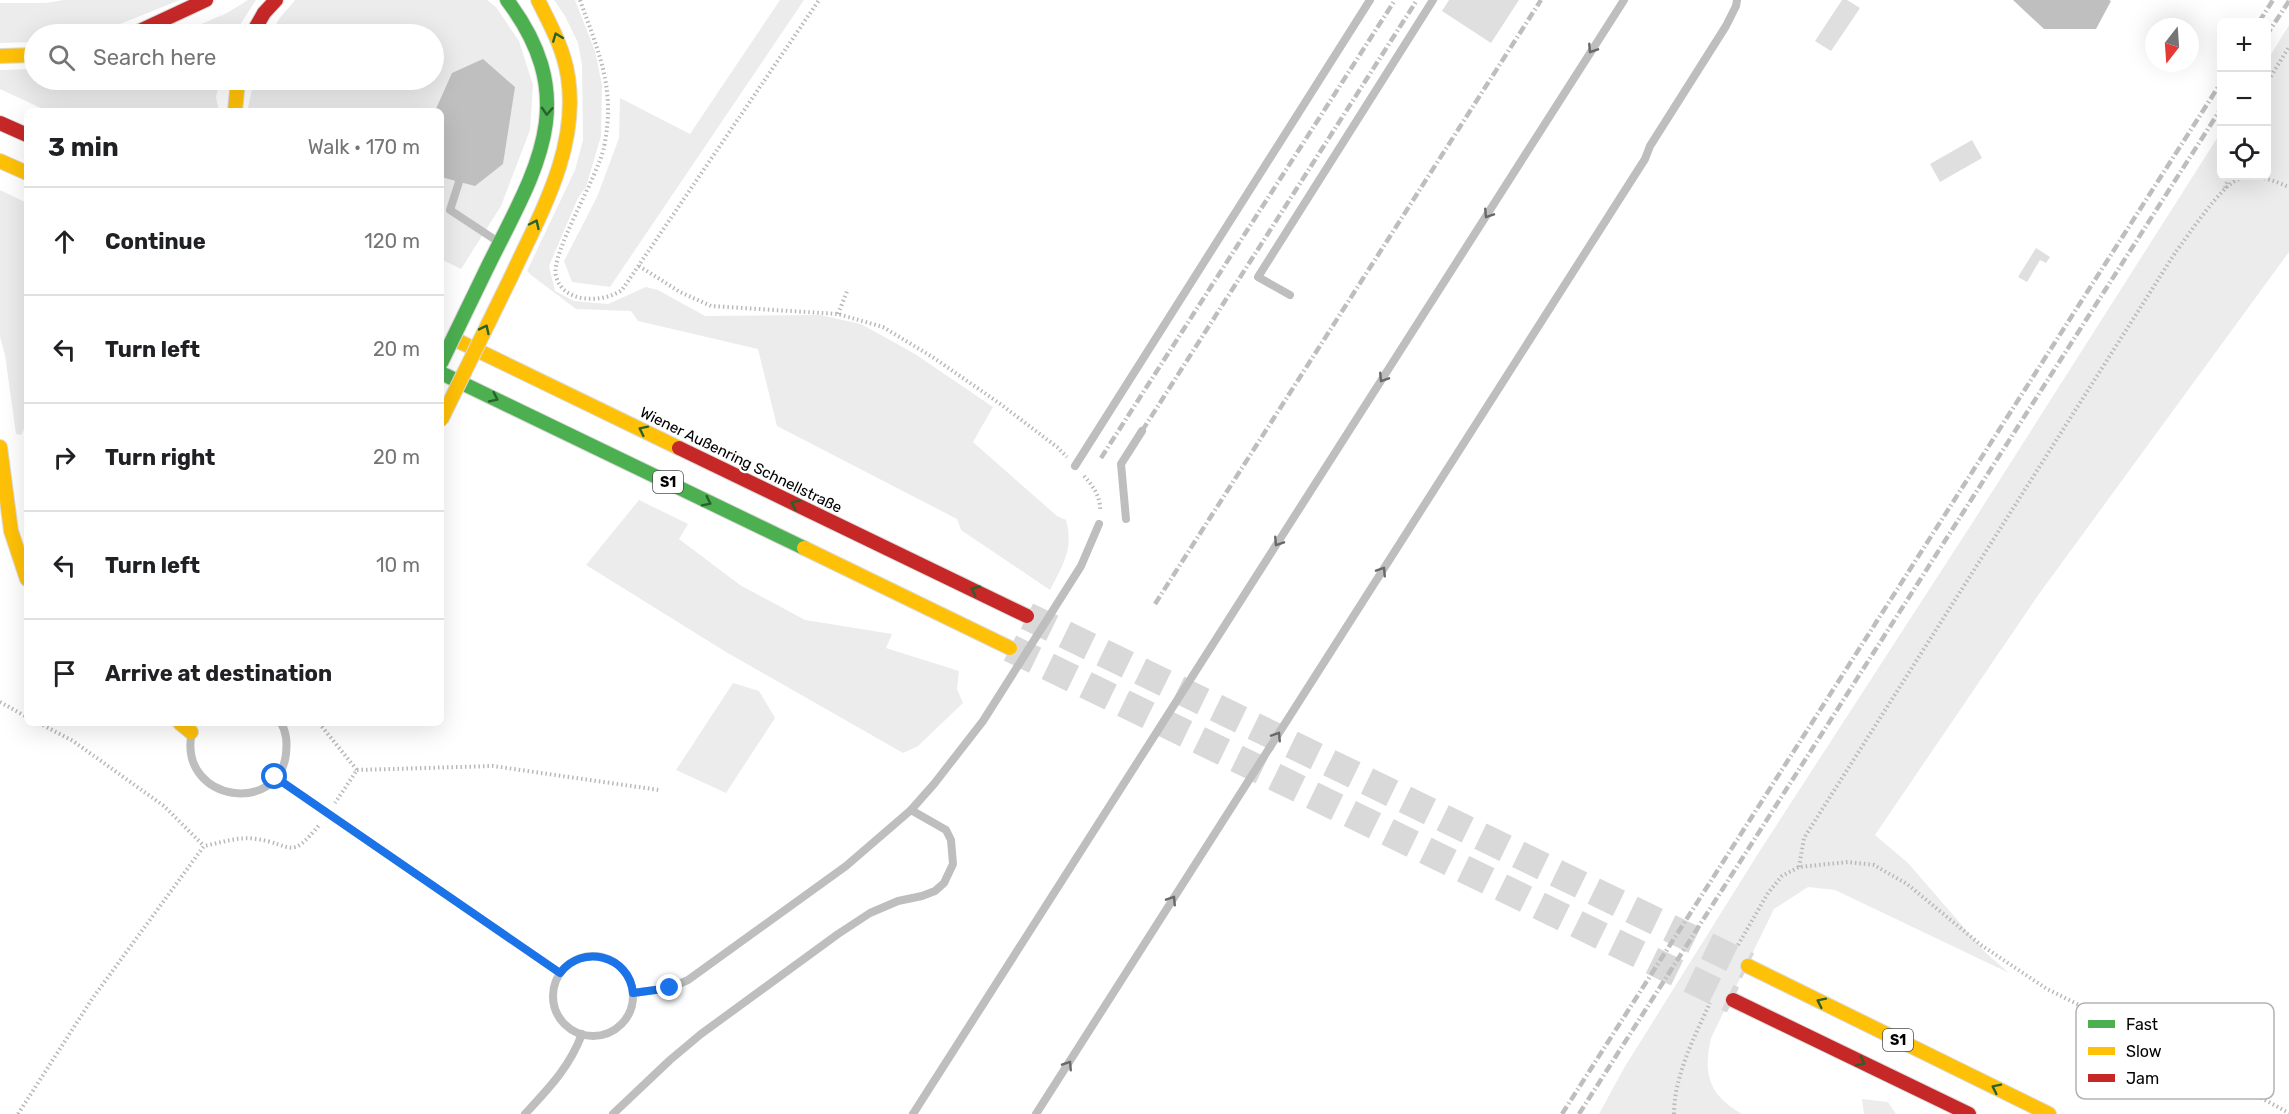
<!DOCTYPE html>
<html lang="en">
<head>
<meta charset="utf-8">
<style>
	:root { --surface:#fff; --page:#f2f2f2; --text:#202124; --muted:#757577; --line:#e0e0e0 }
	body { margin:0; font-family:Rubik,sans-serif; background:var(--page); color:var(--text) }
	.controls { position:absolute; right:18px; top:18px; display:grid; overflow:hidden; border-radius:9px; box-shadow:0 6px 24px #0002 }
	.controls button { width:54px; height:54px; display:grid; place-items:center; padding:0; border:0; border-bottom:2px solid var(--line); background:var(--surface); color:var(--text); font:30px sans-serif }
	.compass { position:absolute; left:2145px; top:18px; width:54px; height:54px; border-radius:50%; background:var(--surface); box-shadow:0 6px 24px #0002; rotate:197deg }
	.stop { position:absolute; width:18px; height:18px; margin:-14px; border:4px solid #1a73e8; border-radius:50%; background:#fff }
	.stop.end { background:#1a73e8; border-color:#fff; box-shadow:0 2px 6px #0008 }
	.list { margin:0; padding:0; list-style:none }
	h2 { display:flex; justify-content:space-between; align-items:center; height:78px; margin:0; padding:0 24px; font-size:26px }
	h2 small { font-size:20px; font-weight:400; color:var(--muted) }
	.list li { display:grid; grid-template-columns:39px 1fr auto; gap:18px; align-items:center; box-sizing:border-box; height:108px; padding:0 24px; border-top:2px solid var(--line) }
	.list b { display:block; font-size:22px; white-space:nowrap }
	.list em { font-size:20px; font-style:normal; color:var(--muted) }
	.icon { flex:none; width:33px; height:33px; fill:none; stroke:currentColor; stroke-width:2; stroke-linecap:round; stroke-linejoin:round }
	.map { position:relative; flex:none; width:2289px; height:1114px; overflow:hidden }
	.search { position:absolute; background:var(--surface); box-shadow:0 6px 24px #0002; left:24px; top:24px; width:420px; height:66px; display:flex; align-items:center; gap:15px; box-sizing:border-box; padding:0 21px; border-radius:33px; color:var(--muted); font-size:22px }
	.panel { position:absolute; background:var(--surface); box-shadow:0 6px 24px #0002; left:24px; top:108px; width:420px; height:618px; border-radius:9px }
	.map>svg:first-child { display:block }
	.green { fill:#ececec }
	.water { fill:#bfbfbf }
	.building { fill:#dfdfdf }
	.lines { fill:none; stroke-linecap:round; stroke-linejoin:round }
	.highway-tunnel { stroke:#d9d9d9; stroke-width:28; stroke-dasharray:28 14; stroke-linecap:butt }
	.fast-casing { stroke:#dbdbdb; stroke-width:16 }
	.slow-casing { stroke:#dbdbdb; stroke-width:16 }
	.jam-casing { stroke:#dbdbdb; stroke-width:16 }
	.path { stroke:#b9b9b9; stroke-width:4; stroke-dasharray:1.5 3; stroke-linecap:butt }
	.lane { stroke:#bebebe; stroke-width:8 }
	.fast { stroke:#4caf50; stroke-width:14 }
	.slow { stroke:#ffc107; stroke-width:14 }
	.jam { stroke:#c62828; stroke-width:14 }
	.rail { stroke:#bebebe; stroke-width:4.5; stroke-dasharray:9 3 1.5 3; stroke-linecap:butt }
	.fast-bridge-casing { stroke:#dbdbdb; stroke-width:16; stroke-linecap:butt }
	.slow-bridge-casing { stroke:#dbdbdb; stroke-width:16; stroke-linecap:butt }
	.fast-bridge { stroke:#4caf50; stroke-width:14 }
	.slow-bridge { stroke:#ffc107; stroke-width:14 }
	.oneway { stroke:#2a602c }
	.oneway2 { stroke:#686868 }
	.route { stroke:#1a73e8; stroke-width:8 }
	.labels { text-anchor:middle; stroke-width:5; stroke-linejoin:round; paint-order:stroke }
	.shield { fill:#fff; stroke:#4c4c4c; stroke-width:1.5 }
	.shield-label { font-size:14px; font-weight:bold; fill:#000 }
	.street-label { font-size:15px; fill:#000; stroke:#fff }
	.key { fill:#fff; stroke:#b2b2b2; stroke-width:1.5 }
	.key-label { font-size:16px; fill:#000 }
</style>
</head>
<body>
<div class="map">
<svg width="2289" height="1114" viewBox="0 0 2289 1114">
	<rect width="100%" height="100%" fill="#fff"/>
	<g class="green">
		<polygon points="64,0 180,0 115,26 77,34 34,34 34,42 0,43 0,3 45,3"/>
		<polygon points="248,0 256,0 234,34 178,34 227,13"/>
		<polygon points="295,0 487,0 496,7 519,41 533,85 530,130 501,206 461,269 441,259 441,111 249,111 248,108 254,80 434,80 434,34 271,34 279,19"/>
		<path d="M554,0H575L595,51L602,85L601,136L586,187L578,198L549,266L555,291L574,301L608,304L646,287L658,290L705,316L820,315L861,324L915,354L993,407L973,442L1057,516L1066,520C1074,549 1063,565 1050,590L961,530L957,519L777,426L758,349L638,321L631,311L576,309L531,275L527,271L575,170L583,140L582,65L578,43L565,16Z"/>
		<polygon points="780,0 804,0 610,287 572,282 564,261 597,197 619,138 620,98 690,134"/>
		<path d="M2289,25V252L2039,594L1875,835L1908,863L1986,953L2009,973L1835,890L1808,887L1774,909L1711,1038C1703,1074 1708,1094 1742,1114H1599L1624,1068L1761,849L1971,525L2221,132L2222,176H2266L2267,61Z"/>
		<polygon points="34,69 34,80 220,80 216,97 219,111 47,111 0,89 0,70"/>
		<polygon points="0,190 27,203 27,423 21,435 16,434 5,355 0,337"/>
		<polygon points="639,500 688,524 679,539 740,585 805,620 892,634 886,648 959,671 957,689 963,703 918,746 903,753 726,652 586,565"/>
		<polygon points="733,683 759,691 775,718 726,793 676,770"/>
		<polygon points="1862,1099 1888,1102 1896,1114 1864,1114"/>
	</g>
	<g class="water">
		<polygon points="2013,0 2109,0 2111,1 2096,29 2044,29"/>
		<polygon points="483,59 515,87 503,164 475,186 441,177 441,111 435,111 452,73"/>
	</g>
	<g class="building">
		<polygon points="1449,0 1519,0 1491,43 1442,11"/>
		<polygon points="1842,0 1847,0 1860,8 1831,51 1815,41"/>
		<polygon points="1972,140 1982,158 1940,182 1930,164"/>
		<polygon points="2036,248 2050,257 2046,263 2040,260 2027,282 2018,277"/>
	</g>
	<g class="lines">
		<g class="highway-tunnel">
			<polyline points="1027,616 1748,966"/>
			<polyline points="1010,648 1733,1000"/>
		</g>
		<g class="fast-casing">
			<g id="fast">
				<path d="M488,266C536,169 583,101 507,0"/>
				<polyline points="441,373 804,548"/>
			</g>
		</g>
		<g class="slow-casing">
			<g id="slow">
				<polyline points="0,56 34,55"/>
				<polyline points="235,111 238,80"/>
				<polyline points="0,161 27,173"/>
				<path d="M511,277C540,214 579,149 568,77C564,49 550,24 538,0"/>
				<polyline points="454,339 679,448"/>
				<polyline points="0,447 11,531 27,579"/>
				<polyline points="804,548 1010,648"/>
				<polyline points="180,723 191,732"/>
				<polyline points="1748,966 2049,1114"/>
			</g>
		</g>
		<g class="jam-casing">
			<g id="jam">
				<polyline points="133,34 206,0"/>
				<polyline points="252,34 264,13 276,0"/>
				<polyline points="0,123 27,135"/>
				<polyline points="679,448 1027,616"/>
				<polyline points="1733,1000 1969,1114"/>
			</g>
		</g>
		<g class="path">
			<path d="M580,0C599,54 616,88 604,147C598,177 550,254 556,276C563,304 603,303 622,290L819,0"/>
			<polyline points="2266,84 2289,47"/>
			<polyline points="2225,188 2229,176"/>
			<polyline points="639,266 680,292 711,306 838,314 883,327 934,358 999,403 1057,447 1067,457"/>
			<polyline points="838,314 848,289"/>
			<path d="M1084,476C1093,486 1101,497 1100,511"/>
			<polyline points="0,702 27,717"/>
			<polyline points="39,723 73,741 164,806 204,846"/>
			<polyline points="319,723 357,770 335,803"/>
			<polyline points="357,770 493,766 659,790"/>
			<path d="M1799,867L1804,838L2175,253C2188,236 2221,185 2239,179C2256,173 2274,181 2289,187"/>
			<polyline points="1738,945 1768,893 1782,876 1799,867 1848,862 1874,865 1907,884 1981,945 2047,989 2202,1066 2289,1113"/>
			<path d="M18,1114L92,999L204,846C220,843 239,836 256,839C294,844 289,862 320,824"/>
			<path d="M1674,1114C1674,1077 1694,1037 1710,1003"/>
		</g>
		<g class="lane">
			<polyline points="459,182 450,210 497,241"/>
			<polyline points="1290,295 1258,277 1433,0"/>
			<polyline points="1075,466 1370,0"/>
			<polyline points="1126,519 1121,464 1142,431"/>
			<path d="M191,737C182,802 279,815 286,754C287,743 287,733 281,723"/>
			<polyline points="275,777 560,973"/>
			<circle cx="593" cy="996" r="40"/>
			<polyline points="633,993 670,988 688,980 846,866 911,810 934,784 983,721 1081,566 1099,524"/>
			<path d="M525,1114C549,1088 569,1068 582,1034"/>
			<polyline points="613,1114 670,1060 701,1034 838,934 870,913 898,901 922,896 935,891 944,883 953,864 951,840 946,830 911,810"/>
			<polyline points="913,1114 1624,0"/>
			<polyline points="1036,1114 1645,159 1650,146 1726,26 1736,6 1737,0"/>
		</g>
		<use href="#fast" class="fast"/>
		<use href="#slow" class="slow"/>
		<use href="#jam" class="jam"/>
		<g class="rail">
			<polyline points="2259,22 2273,0"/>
			<polyline points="2266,36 2289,1"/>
			<polyline points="1142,431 1417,0"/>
			<polyline points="1101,458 1395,0"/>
			<polyline points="1155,604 1541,0"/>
			<polyline points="1562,1114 2222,81"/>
			<polyline points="1579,1114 2222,107"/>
		</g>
		<g class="fast-bridge-casing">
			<polyline id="fast-bridge" points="441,363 488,266"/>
		</g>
		<g class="slow-bridge-casing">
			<polyline id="slow-bridge" points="441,420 511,277"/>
		</g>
		<use href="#fast-bridge" class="fast-bridge"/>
		<use href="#slow-bridge" class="slow-bridge"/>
	</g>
	<defs><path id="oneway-chevron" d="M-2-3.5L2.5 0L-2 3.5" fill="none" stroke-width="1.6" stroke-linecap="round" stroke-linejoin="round" transform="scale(1.5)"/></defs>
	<g class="oneway">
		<use href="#oneway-chevron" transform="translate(557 37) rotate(-111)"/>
		<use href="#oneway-chevron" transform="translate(547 111) rotate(93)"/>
		<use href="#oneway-chevron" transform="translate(535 224) rotate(-65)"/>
		<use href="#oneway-chevron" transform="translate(485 329) rotate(-64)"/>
		<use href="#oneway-chevron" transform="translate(494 398) rotate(26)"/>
		<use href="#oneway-chevron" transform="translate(643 430) rotate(-154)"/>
		<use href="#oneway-chevron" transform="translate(707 502) rotate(26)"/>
		<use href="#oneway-chevron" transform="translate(795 504) rotate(-154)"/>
		<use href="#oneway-chevron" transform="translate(975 590) rotate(-154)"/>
		<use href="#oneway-chevron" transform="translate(1821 1002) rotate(-154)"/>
		<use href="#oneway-chevron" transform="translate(1861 1062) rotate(26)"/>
		<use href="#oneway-chevron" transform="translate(1996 1088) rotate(-154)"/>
	</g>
	<g class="oneway2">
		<use href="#oneway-chevron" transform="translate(1592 49) rotate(123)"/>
		<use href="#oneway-chevron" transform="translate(1488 214) rotate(123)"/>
		<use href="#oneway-chevron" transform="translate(1383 378) rotate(123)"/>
		<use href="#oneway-chevron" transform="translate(1278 542) rotate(123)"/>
		<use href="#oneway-chevron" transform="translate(1382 571) rotate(-57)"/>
		<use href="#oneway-chevron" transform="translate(1277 736) rotate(-57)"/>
		<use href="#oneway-chevron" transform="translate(1172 900) rotate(-57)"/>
		<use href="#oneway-chevron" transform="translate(1068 1065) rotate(-57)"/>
	</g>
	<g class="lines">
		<path class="route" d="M275,777L560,973C582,944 629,955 633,993L670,988"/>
	</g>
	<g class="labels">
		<g class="shield">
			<rect x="653" y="471" width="30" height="22" rx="4.5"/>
			<rect x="1883" y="1029" width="30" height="22" rx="4.5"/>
		</g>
		<g class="shield-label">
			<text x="668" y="487">S1</text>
			<text x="1898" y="1045">S1</text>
		</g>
		<g class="street-label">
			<text transform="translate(741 460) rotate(26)" y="5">Wiener Außenring Schnellstraße</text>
		</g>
	</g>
	<rect x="2076" y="1003" width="198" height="96" rx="9" class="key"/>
	<rect x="2088" y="1020" width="27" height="8" fill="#4caf50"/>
	<rect x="2088" y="1047" width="27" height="8" fill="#ffc107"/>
	<rect x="2088" y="1074" width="27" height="8" fill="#c62828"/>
	<g class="key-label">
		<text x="2126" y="1030">Fast</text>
		<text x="2126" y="1057">Slow</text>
		<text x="2126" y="1084">Jam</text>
	</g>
</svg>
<div class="controls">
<button>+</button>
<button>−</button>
<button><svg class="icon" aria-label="locate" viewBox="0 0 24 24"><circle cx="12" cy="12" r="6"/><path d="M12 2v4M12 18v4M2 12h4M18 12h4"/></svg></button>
</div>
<svg class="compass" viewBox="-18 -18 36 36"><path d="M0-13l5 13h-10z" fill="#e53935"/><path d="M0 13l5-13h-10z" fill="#757577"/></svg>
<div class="stop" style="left:275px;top:777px"></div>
<div class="stop end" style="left:670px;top:988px"></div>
<div class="search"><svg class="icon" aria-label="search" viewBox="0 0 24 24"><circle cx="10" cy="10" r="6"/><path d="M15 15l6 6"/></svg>Search here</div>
<section class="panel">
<h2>3 min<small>Walk · 170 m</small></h2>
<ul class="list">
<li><svg class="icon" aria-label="ahead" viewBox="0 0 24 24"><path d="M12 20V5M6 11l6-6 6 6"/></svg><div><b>Continue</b></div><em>120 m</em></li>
<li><svg class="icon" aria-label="left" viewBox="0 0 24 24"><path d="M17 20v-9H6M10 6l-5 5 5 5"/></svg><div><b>Turn left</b></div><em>20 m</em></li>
<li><svg class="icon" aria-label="right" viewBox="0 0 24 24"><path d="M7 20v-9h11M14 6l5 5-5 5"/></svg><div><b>Turn right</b></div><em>20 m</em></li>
<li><svg class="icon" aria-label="left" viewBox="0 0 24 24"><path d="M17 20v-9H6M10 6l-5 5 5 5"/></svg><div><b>Turn left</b></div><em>10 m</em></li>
<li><svg class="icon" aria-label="arrive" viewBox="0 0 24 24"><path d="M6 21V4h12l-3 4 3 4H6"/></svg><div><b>Arrive at destination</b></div></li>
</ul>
</section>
</div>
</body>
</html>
